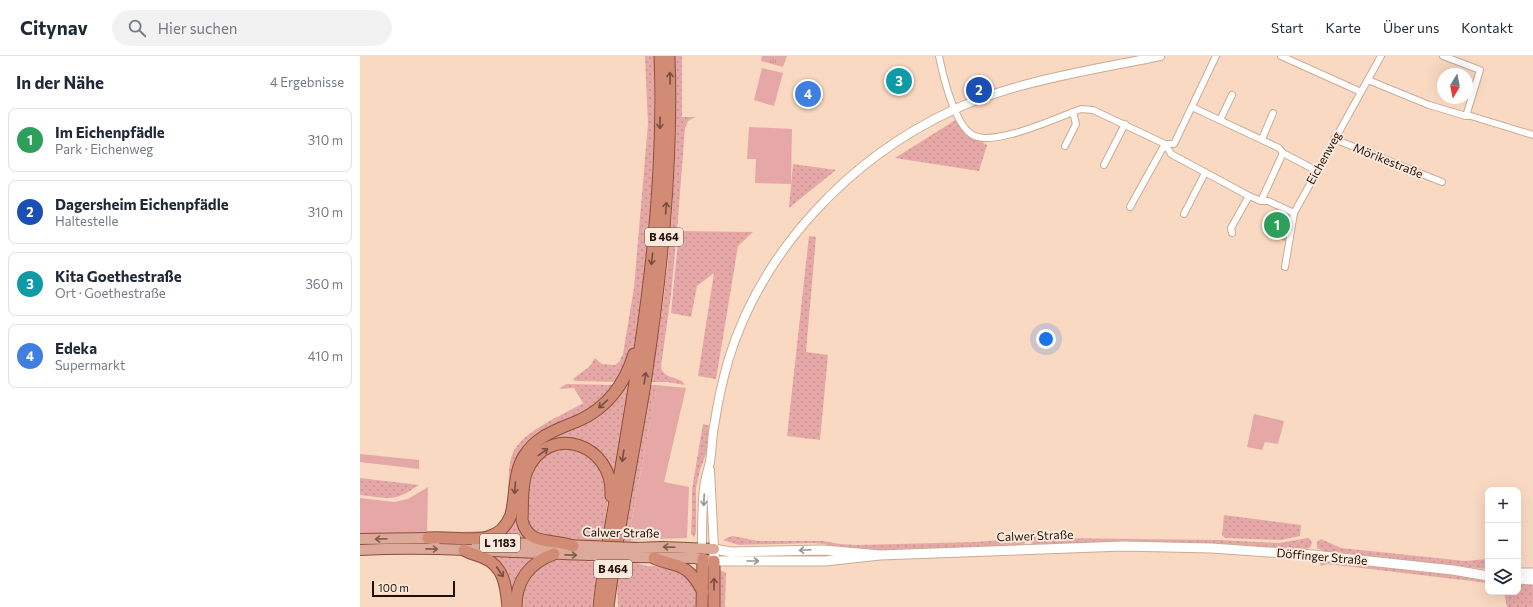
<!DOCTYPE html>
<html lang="de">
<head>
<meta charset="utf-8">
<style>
	:root { --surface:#fff; --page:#f2f2f3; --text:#1f2937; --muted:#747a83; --line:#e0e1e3; --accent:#111827 }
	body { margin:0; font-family:Commissioner,sans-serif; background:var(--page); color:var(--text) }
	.controls { position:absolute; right:12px; bottom:12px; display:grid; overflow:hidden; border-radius:8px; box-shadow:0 4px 16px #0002 }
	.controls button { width:36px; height:36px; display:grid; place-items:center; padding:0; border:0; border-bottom:1px solid var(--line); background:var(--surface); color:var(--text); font:20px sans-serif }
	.compass { position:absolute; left:1077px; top:12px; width:36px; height:36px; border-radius:50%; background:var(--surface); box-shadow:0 4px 16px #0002; rotate:190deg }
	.scale { position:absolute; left:12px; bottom:10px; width:83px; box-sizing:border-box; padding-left:4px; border:2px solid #1c1109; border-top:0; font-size:11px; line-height:14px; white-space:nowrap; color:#1c1109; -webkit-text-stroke:3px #fde9db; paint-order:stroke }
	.you { position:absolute; left:686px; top:283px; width:14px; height:14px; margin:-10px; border:3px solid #fff; border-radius:50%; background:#1a73e8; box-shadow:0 0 0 6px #1a73e833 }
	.badge { display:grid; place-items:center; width:26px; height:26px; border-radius:50%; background:var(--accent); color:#fff; font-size:13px; font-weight:700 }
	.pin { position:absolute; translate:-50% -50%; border:2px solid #fff; box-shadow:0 1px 4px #0006 }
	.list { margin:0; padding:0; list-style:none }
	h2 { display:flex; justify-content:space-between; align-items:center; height:52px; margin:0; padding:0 16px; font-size:17px }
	h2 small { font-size:13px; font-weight:400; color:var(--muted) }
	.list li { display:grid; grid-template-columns:26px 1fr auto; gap:12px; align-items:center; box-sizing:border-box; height:64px; margin:0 8px 8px; padding:0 8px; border:1px solid var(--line); border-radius:8px }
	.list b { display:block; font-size:15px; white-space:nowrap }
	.list p { margin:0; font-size:13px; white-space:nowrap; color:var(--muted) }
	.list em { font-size:13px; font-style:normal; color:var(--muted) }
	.icon { flex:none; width:22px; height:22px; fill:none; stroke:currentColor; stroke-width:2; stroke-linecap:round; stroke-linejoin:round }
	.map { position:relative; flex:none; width:1173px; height:551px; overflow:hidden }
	header { display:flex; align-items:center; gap:24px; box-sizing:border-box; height:56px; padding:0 20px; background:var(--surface); border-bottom:1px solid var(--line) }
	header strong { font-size:19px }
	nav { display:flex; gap:22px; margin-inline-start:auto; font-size:14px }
	.search { width:280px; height:36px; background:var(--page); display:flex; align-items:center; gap:10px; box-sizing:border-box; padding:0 14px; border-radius:22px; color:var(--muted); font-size:15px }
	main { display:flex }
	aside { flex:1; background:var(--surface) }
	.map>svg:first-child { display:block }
	.grass { fill:url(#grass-dots) }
	.park { fill:url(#park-tufts) }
	.garden { fill:#e6a8a7 }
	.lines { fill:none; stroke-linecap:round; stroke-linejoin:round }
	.minor-casing { stroke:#caab95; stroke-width:8 }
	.tertiary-casing { stroke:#caab95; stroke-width:10 }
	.secondary-casing { stroke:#caab95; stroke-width:11 }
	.primary-casing { stroke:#8b4f39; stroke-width:12 }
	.trunk-casing { stroke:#8b4f39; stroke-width:13 }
	.minor { stroke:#fff; stroke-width:6 }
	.tertiary { stroke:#fff; stroke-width:8 }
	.secondary { stroke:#fff; stroke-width:9 }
	.primary { stroke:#dda998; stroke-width:10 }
	.trunk { stroke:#d28c76; stroke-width:11 }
	.primary-bridge-casing { stroke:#8b4f39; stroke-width:12; stroke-linecap:butt }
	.primary-bridge { stroke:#dda998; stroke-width:10 }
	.oneway { stroke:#774e40 }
	.oneway2 { stroke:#999490 }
	.oneway3 { stroke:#7c5d50 }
	.labels { text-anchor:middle; stroke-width:4; stroke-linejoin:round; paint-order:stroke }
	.shield { fill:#fde9db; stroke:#605248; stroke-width:1 }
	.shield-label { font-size:11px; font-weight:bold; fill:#1c1109 }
	.street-label { font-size:12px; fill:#1c1109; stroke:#fde9db }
</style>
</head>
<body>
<header>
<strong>Citynav</strong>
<div class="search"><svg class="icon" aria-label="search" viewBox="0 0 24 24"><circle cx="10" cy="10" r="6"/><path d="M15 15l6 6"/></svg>Hier suchen</div>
<nav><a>Start</a><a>Karte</a><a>Über uns</a><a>Kontakt</a></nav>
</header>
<main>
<aside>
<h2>In der Nähe<small>4 Ergebnisse</small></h2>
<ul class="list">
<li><span class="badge" style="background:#2e9e5b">1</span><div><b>Im Eichenpfädle</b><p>Park · Eichenweg</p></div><em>310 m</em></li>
<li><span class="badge" style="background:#1a4fb4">2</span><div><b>Dagersheim Eichenpfädle</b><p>Haltestelle</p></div><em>310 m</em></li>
<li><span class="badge" style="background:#0f9aa8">3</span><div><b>Kita Goethestraße</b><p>Ort · Goethestraße</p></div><em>360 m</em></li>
<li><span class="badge" style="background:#3f7fe0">4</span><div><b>Edeka</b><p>Supermarkt</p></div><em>410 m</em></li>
</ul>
</aside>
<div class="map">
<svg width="1173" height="551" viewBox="0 0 1173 551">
	<defs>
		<pattern id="grass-dots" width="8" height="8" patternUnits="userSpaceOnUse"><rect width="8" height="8" fill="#e6a8a7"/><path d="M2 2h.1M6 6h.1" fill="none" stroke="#c5908e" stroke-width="1.8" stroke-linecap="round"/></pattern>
		<pattern id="park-tufts" width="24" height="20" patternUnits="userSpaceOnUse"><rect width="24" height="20" fill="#e6a8a7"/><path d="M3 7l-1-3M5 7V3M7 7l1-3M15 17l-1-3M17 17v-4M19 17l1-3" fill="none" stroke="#c5908e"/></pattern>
	</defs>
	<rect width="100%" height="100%" fill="#f9d9c2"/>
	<g class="grass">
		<polygon points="285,0 294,0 294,108 286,202 276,280 271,301 260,326 215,325 213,323 230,310 235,302 242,308 255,309 259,306 263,298 274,232 288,68"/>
		<path d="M315,0H322V61H335L328,65L325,72L317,175L311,239L301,310C302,321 314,321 322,325L325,329L307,326H290C311,219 318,108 315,0Z"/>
		<polygon points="597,63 609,78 627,89 619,115 535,102"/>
		<polygon points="433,108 476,114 429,152"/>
		<polygon points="319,175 393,176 378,190 356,323 338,320 354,217 337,230 331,261 311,257"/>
		<polygon points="449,180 456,181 446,296 468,299 460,384 427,380"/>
		<polygon points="270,322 254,422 226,388 176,397 158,462 172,483 147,483 142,478 170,397"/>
		<path d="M206,328L258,329L234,353L182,378L147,461L126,480L1,479L125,475C130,473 135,472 138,468C153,452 145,419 152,399C161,375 202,360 223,347L214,332L199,333Z"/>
		<polygon points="290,329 297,329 268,484 276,485 276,487 264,487"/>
		<polygon points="343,368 351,370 346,398 340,414 336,432 336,476 334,481 331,478 332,454 332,433"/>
		<polygon points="207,390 239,405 249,437 242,486 179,481 164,464 167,424 183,398"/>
		<path d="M0,422L59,429C53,432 48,437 42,439C30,445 13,440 0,439Z"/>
		<polygon points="864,459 941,469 940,480 921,484 865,482 862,479"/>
		<polygon points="675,475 689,481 696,482 860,484 919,487 948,482 950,483 952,487 950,492 940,494 824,488 675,489 671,487 671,477"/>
		<polygon points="661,479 664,479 665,487 663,489 656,490 501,495 488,494 464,488 454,487 379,489 363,484 369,481 373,480 398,485 463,485 480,488 498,489 615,486 642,484"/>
		<polygon points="961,483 981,492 1105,505 1128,503 1128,513 1075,508 964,495 957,492 957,486"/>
		<polygon points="127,499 174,502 153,542"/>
		<path d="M197,503L238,506L232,551H160C163,527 172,509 197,503Z"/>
		<polygon points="964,504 1128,523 1128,527 968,508 961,510 959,505"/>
		<polygon points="273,506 287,510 315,511 336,529 339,551 258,551 257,531 261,507"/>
		<polygon points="360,514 366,517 365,551 359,551 359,517"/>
		<polygon points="1158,527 1173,528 1173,551 1147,551 1144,536 1158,536"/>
	</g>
	<g class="park">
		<polygon points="402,0 427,0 423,11 401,5"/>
		<polygon points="913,156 928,163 925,185 904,175"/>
	</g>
	<g class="garden">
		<polygon points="402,12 423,17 414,50 394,44"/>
		<polygon points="389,71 432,73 431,128 395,127 396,103 387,103"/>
		<polygon points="297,329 326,332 304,426 329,431 327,482 268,484"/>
		<polygon points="894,358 924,365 918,388 905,386 902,394 887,391"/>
		<polygon points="0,398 59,404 59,413 0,406"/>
		<polygon points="68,431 67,476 1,479 0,480 0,442 34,446 48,443"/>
	</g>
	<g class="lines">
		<g class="minor-casing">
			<g id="minor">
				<path d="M579,0C583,20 594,66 611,78C631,93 698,61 721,53L733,54L805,88L811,98L889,140L901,145H908L934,157"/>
				<polyline points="921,0 1001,36"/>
				<polyline points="1083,0 1120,14 1106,60"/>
				<polyline points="1008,24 1069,49 1106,60 1111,60 1173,79"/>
				<polyline points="832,51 919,92 923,97 957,115"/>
				<polyline points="860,64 872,39"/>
				<polyline points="902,83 913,57"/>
				<polyline points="974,83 1082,126"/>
				<polyline points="705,90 716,68 713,56"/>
				<polyline points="744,109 765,68"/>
				<polyline points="901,145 923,97"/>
				<polyline points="770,151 805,88 814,88 856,0"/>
				<polyline points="824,158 845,117"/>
				<polyline points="872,177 871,172 889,140"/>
				<polyline points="925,211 934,157 1021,0"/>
			</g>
		</g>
		<g class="tertiary-casing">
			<g id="tertiary">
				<polyline points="350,414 354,493"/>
				<path d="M342,492C342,472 342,451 344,432C345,423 348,414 350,406C352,392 352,378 355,365C358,344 363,323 369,302C403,193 490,102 593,54C655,25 733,14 800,0"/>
			</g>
		</g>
		<g class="secondary-casing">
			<g id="secondary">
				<polyline points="520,499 464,494 371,496 354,493 354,505 465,505 520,499 763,490 851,492 953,499 1093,514 1128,520"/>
				<polyline points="1158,517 1173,517"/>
				<polyline points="1158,523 1173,524"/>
			</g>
		</g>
		<g class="primary-casing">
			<g id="primary">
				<polyline points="0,483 68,482 76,484"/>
				<polyline points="116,486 230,490"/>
				<polyline points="275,492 302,491 354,493"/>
				<path d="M0,494C76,490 152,497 229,499"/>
				<polyline points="274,501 335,502 351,505"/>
			</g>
		</g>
		<g class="trunk-casing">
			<g id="trunk">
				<path d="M68,482C99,479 137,495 151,459C156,439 153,418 164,400C177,379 199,373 220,364C248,351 265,327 274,298"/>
				<path d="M213,490C193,482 168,491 162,464C163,448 161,429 167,415C188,366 254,387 251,440"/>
				<path d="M104,494C111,498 117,499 124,502C145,511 146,532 148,551"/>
				<path d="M294,502C302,506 310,507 319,510C331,515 337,525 343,536"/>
				<path d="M156,551C156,524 169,507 194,498"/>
				<path d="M239,551C245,492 258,434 267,375C288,251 305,126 300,0"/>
				<path d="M248,551C257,478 272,406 284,334C301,223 313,112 309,0"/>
				<polyline points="342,551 343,503"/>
				<polyline points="354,551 354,505"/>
			</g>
		</g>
		<use href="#minor" class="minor"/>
		<use href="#tertiary" class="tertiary"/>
		<use href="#secondary" class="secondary"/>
		<use href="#primary" class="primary"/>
		<use href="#trunk" class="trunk"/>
		<g class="primary-bridge-casing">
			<g id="primary-bridge">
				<polyline points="230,490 275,492"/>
				<polyline points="229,499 274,501"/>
			</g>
		</g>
		<use href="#primary-bridge" class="primary-bridge"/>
	</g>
	<defs><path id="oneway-shaft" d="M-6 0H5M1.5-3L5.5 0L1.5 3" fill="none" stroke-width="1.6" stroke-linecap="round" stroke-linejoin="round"/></defs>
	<g class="oneway">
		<use href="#oneway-shaft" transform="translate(310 22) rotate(-91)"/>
		<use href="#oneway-shaft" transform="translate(300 67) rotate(91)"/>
		<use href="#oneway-shaft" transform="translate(306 152) rotate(-86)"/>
		<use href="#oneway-shaft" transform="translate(292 203) rotate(96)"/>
		<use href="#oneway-shaft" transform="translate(285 322) rotate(-81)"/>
		<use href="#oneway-shaft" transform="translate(243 348) rotate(139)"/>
		<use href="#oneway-shaft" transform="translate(183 396) rotate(-36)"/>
		<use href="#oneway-shaft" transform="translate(263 400) rotate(99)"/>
		<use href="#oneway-shaft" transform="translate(155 432) rotate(94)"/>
		<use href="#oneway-shaft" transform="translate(140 516) rotate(56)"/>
		<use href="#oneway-shaft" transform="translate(354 528) rotate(-90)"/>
	</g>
	<g class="oneway2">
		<use href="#oneway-shaft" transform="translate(344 444) rotate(92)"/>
		<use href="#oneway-shaft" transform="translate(445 494) rotate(177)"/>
		<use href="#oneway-shaft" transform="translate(393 505)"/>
	</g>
	<g class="oneway3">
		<use href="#oneway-shaft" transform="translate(21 483) rotate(178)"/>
		<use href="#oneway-shaft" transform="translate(309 491) rotate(-178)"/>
		<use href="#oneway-shaft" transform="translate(72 493) rotate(1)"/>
		<use href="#oneway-shaft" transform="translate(211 499) rotate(1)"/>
	</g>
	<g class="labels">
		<g class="shield">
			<rect x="285" y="172" width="38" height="18" rx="3"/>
			<rect x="120" y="478" width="40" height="18" rx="3"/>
			<rect x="234" y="504" width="38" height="18" rx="3"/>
		</g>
		<g class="shield-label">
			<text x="304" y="185">B 464</text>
			<text x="140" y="491">L 1183</text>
			<text x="253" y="517">B 464</text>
		</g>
		<g class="street-label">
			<text transform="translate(964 102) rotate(-61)" y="4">Eichenweg</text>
			<text transform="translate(1028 105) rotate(22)" y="4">Mörikestraße</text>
			<text transform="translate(261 477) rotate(1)" y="4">Calwer Straße</text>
			<text transform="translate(675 480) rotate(-2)" y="4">Calwer Straße</text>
			<text transform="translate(962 501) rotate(5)" y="4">Döffinger Straße</text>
		</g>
	</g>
</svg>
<div class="controls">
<button>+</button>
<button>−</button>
<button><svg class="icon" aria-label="layers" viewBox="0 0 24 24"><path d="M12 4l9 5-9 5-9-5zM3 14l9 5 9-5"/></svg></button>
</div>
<svg class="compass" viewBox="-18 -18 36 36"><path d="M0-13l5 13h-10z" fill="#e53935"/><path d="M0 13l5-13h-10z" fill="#747a83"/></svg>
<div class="scale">100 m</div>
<div class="you"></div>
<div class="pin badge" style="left:917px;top:169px;background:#2e9e5b">1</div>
<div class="pin badge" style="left:619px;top:34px;background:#1a4fb4">2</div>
<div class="pin badge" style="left:539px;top:25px;background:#0f9aa8">3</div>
<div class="pin badge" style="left:448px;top:38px;background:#3f7fe0">4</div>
</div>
</main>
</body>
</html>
